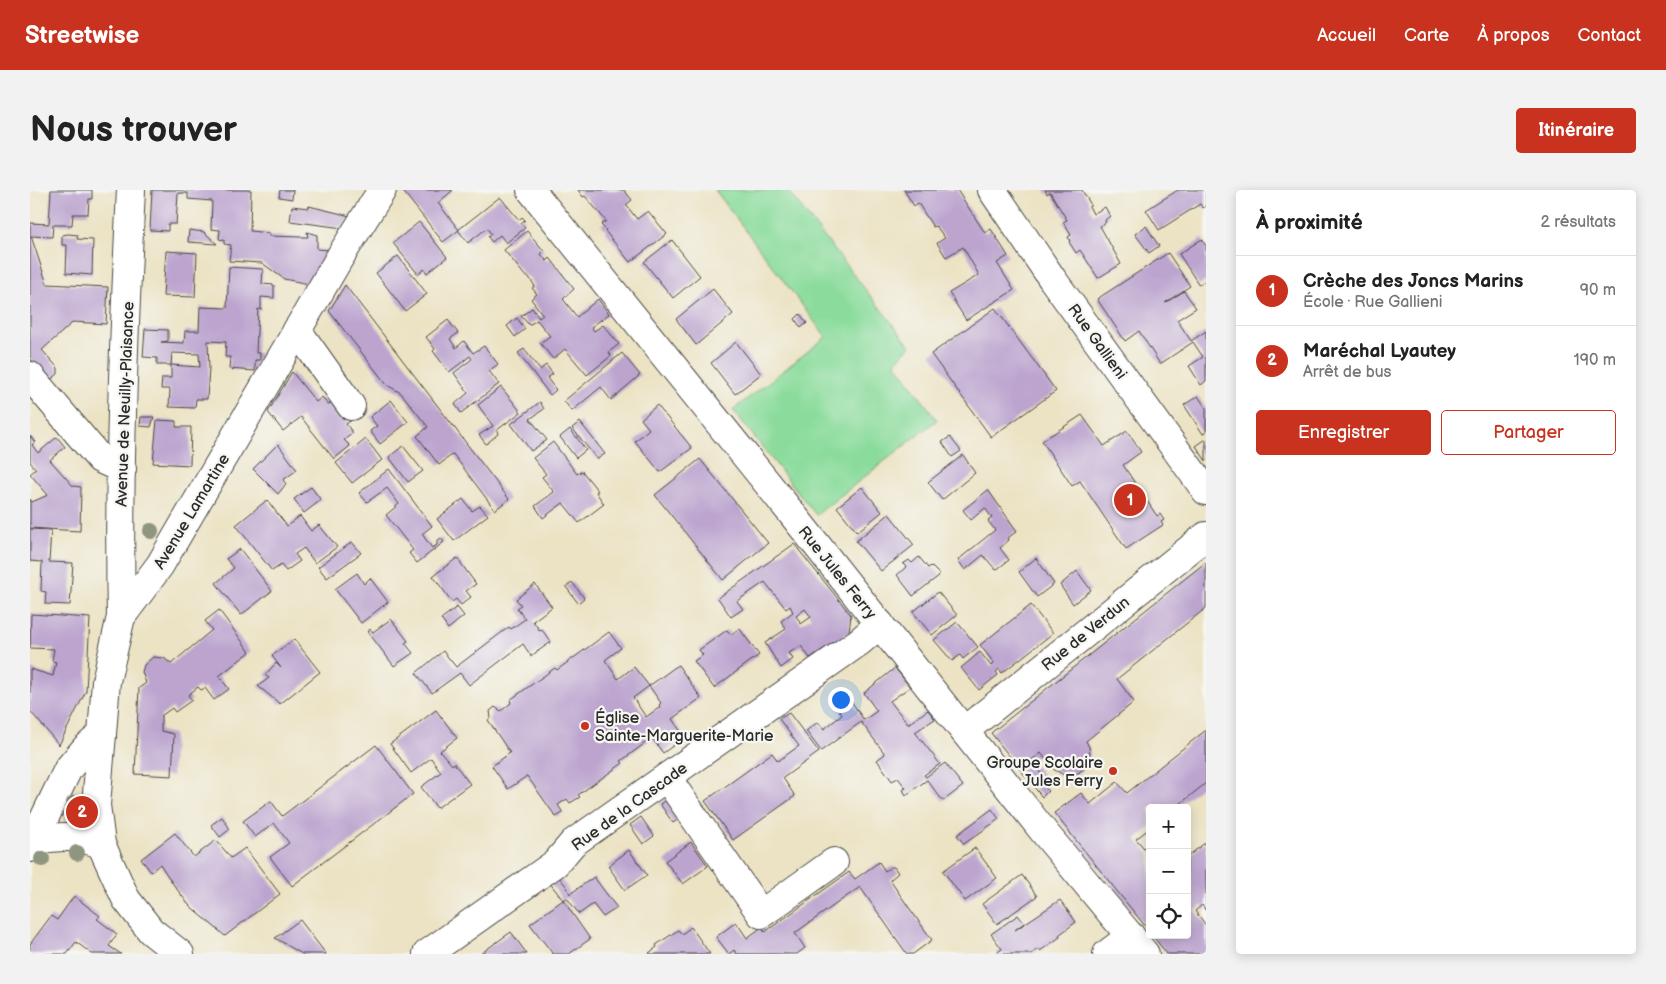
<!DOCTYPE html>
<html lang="fr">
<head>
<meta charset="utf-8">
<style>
	:root { --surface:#fff; --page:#f2f2f2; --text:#222; --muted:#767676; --line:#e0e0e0; --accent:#c8321e }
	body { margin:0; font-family:"Balsamiq Sans",sans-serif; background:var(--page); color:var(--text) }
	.controls { position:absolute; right:15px; bottom:15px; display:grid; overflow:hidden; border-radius:5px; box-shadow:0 2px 12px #0003 }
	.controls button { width:45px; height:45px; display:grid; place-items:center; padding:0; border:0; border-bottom:1px solid var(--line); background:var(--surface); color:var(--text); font:25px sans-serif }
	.you { position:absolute; left:810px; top:509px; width:18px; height:18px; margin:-12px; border:4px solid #fff; border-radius:50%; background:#1a73e8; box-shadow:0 0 0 8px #1a73e833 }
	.badge { display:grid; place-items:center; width:32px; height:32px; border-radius:50%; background:var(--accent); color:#fff; font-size:16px; font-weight:700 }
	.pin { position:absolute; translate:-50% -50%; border:2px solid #fff; box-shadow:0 1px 5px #0006 }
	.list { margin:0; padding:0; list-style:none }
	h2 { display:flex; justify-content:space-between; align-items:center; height:65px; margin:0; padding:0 20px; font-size:21px }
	h2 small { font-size:16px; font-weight:400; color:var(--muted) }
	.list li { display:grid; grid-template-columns:32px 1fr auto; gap:15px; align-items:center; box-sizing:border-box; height:70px; padding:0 20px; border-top:1px solid var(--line) }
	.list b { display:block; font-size:19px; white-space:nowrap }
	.list p { margin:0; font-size:16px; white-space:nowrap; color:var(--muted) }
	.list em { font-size:16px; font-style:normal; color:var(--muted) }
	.actions { display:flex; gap:10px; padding:15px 20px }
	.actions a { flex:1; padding:11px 0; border:1px solid var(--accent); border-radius:5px; text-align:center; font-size:18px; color:var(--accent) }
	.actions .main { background:var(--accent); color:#fff }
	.icon { flex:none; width:28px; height:28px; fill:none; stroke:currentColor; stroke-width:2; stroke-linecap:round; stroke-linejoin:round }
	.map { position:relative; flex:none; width:1176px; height:764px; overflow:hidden; border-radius:5px }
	header { display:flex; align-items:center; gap:30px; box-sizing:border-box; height:70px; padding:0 25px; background:var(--accent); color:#fff }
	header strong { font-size:24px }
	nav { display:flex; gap:28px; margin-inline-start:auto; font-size:18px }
	.intro { display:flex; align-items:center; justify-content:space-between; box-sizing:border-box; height:120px; padding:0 30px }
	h1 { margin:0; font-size:35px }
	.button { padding:12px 22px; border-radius:5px; background:var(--accent); color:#fff; font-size:18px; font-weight:700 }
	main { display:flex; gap:30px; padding:0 30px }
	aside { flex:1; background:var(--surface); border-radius:5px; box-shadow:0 2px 12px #0003 }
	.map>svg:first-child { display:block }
	.green { fill:#8bdc9c; stroke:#5b8464 }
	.building { fill:#bca4cf; fill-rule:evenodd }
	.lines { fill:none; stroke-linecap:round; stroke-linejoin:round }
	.minor-casing { stroke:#484742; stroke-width:30 }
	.minor { stroke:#fff; stroke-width:28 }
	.tree { fill:#8f967f }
	.poi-dot { fill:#c8321e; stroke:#f6f6f2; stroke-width:2 }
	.labels { text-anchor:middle; stroke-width:4.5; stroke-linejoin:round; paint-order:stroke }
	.street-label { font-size:16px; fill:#2b2b2b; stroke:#f6f6f2 }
	.poi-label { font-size:16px; fill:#2b2b2b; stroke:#f6f6f2; text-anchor:start }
</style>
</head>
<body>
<header>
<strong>Streetwise</strong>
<nav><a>Accueil</a><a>Carte</a><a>À propos</a><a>Contact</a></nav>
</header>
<div class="intro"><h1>Nous trouver</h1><a class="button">Itinéraire</a></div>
<main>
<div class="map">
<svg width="1176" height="764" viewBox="0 0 1176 764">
	<rect width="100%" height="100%" fill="#f6f6f2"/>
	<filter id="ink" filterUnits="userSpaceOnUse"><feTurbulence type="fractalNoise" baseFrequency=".02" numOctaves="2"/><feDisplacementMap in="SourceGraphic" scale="10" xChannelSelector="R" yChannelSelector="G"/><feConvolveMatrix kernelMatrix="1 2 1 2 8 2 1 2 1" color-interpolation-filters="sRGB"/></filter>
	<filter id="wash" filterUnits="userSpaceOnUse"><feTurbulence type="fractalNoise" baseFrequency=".0096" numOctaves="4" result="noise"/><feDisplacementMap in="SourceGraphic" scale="20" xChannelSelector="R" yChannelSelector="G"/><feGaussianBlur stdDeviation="1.12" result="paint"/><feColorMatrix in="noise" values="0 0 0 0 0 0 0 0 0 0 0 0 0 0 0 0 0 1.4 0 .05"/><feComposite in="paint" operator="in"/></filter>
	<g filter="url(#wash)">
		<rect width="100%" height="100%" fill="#ece3c4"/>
		<polygon class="green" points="685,0 757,0 880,156 865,173 907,230 786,325 703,220 796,147"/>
		<g id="blocks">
			<g class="building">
				<polygon points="21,0 62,0 62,9 59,9 58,24 43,24 42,35 23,35 22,47 1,46 17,94 78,97 76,134 43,132 12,160 28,178 28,184 19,191 0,168 0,33 19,34"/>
				<polygon points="122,0 221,0 220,41 239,43 239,46 270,47 278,47 277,42 287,45 287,59 300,60 279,94 254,89 232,73 199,71 201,55 194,54 194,50 189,49 190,40 181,39 182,11 158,9 158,3 148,3 146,34 138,34 138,41 120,40"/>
				<polygon points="250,0 263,0 262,9 249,7"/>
				<polygon points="372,0 423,0 408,13 429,40 413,52"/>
				<polygon points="548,0 594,0 602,10 596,15 607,29 618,21 637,44 600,72 575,41 576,40 571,35 576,31 555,6 553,7"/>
				<polygon points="874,0 927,0 955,43 961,39 978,66 967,73 984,100 936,130 919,103 949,85 933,57 916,67 907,53 915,48 906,36 903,37 888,13 884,16"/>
				<polygon points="1015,0 1052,0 1061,15 1059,16 1063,24 1075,17 1080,26 1075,30 1076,32 1070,36 1091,74 1068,88 1050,60 1046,63 1039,52 1040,51 1038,47 1041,45 1033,32 1037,30 1020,2 1017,4"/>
				<polygon points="1148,0 1176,0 1176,16 1173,18 1170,14 1129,40 1116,20"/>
				<polygon points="470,7 489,30 492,27 495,30 491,33 495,38 476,53 470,45 462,52 458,47 461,44 457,38 438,53 428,40"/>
				<polygon points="262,16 278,18 279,16 320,26 313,38 260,31"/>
				<polygon points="389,32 417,67 397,83 394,79 388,84 363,53"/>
				<polygon points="1116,36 1129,56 1119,63 1105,44"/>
				<polygon points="159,40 174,42 187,54 158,52"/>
				<polygon points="497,41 514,61 511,64 517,71 520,68 544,99 533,109 547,127 568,109 579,124 561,137 564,141 573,135 589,154 579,162 581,166 557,185 535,159 523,169 510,153 520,146 507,130 499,135 491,126 502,118 509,128 513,125 501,109 507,104 502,98 505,96 498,86 496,87 474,60"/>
				<polygon points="38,44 48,45 47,49 63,50 62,85 36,83 37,55 32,55 32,45"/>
				<polygon points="1172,49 1176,56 1176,90 1169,95 1149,64"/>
				<polygon points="642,50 670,86 643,108 614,72"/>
				<polygon points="136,61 167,63 165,107 133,106"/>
				<polygon points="1138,63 1160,96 1135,113 1154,101 1166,118 1147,130 1161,151 1176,141 1176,191 1171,195 1159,176 1173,167 1163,152 1130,174 1109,141 1095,151 1067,109"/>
				<polygon points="368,66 397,104 375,121 346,83"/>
				<polygon points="199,77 233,79 232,94 244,95 244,108 231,107 231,120 228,119 226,163 230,163 230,170 225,170 225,181 199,179 200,167 195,167 196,152 178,151 179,178 177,209 166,209 165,218 139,217 140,199 131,199 132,188 141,188 141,175 170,177 169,164 142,163 141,175 127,175 127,168 113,167 115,139 138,140 138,151 131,152 154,153 155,141 169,141 170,117 197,118"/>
				<polygon points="315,95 479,309 465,320 423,264 409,275 387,246 398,237 371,203 357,195 299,121"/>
				<polygon points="683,99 703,124 666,155 646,129"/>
				<polygon points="965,118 1026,201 961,247 901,164"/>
				<polygon points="770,124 777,133 771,138 765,129"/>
				<polygon points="487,128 495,139 485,147 477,136"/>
				<polygon points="418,130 428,143 420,149 426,158 434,151 443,163 454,156 468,174 459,181 469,194 431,223 425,214 438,203 424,183 442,169 440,166 419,182 403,161 405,159 396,147"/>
				<polygon points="706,152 731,184 705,204 681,173"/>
				<polygon points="494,159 510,180 516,175 523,184 517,188 526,200 520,205 488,163"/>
				<polygon points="592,163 610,185 581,210 571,197 542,221 534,211"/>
				<polygon points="262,182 286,212 292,207 298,215 306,209 322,230 316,234 323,243 314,250 320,256 304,269 271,227 253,241 238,222"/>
				<polygon points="471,197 491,222 467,240 468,244 456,254 449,245 463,236 448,215"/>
				<polygon points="1168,206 1176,218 1176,242 1173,244 1154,215"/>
				<polygon points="361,210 378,232 350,254 340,241 347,236 340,227"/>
				<polygon points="510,212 514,219 500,229 517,250 501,261 481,234"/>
				<polygon points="627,215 662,258 630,282 605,251 619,239 611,229"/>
				<polygon points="1052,225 1074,256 1097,241 1111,262 1093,275 1127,326 1130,324 1134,330 1131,332 1133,335 1096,359 1050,291 1042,296 1012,251"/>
				<polygon points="111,227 124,227 121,237 110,236"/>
				<polygon points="127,230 146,231 146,237 161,237 160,275 123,273"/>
				<polygon points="550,232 575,264 567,269 542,238"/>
				<polygon points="540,239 556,260 546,268 530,247"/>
				<polygon points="0,246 5,252 2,255 8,263 27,247 35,257 20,270 43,296 51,297 50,341 0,338 0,309 2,312 18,305 0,284 6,279 0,272"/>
				<polygon points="920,247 931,261 922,267 912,252"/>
				<polygon points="336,249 352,270 322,293 306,273"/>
				<polygon points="1176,249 1176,271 1166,256"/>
				<polygon points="523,252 547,284 552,281 568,301 566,302 574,314 549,333 533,313 513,328 505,316 524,302 512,287 516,284 503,268"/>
				<polygon points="248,254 267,280 253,290 256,294 248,304 223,279"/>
				<polygon points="373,256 393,281 378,292 359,267"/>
				<polygon points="933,265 945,283 912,310 898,292"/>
				<polygon points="670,269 738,353 693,390 625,305"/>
				<polygon points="359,279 402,336 392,344 402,358 407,355 407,351 411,348 414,352 387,373 379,363 383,360 356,325 369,314 357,298 337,312 329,303"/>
				<polygon points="281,297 291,310 274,323 264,309"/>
				<polygon points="832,297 852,322 827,342 807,317"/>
				<polygon points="958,300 987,341 978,348 979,350 970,358 979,370 966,380 953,365 935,380 928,370 965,340 958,331 962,328 955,318 941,330 933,320"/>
				<polygon points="433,309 442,321 450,316 458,325 424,351 407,329"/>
				<polygon points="237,310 257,336 270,326 281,341 289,335 307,357 285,373 274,358 265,364 270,371 256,381 251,375 242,381 206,335"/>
				<polygon points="859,324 884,355 851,381 826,351"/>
				<polygon points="0,339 21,340 19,372 43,373 40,415 15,414 16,402 11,401 12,372 0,371"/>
				<polygon points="322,352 331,363 297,388 288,377"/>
				<path d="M764,354L821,425L819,442L780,468L771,456L759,463L763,469L751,478L735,453L756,439L751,431L763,422L760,416L756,419L735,392L707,411L713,419L701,427L688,408ZM775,419L781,427L771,434L766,426Z"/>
				<polygon points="210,359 242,401 211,425 186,393 204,378 196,369"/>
				<polygon points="889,367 898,378 901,376 910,385 883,406 867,385 876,377 873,374 879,370 882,373"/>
				<polygon points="427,368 446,394 436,401 441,407 431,415 426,409 422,412 403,386"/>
				<polygon points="1006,368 1024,394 1007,407 989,382"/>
				<polygon points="1176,372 1176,418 1087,489 1104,512 1056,551 1059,557 1060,564 1055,578 1045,585 1034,585 1023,579 1011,563 998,573 1003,579 1005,576 1013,586 1009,589 1018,601 1012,607 961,543"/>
				<polygon points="1047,381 1061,400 1043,414 1030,395"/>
				<polygon points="327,383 334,394 340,388 358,412 331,433 305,399"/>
				<polygon points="542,392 554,408 548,413 536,397"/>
				<polygon points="505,394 522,417 503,431 510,441 512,440 521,452 501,466 493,454 439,495 430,483 402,503 386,483 413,461 426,477 479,437 481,439 495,429 487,418 491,415 486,409"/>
				<polygon points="908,402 927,425 902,445 883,422"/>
				<polygon points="1001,415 1023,443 972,483 969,479 966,482 968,485 949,500 931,478 950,462 961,476 964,473 950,455"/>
				<polygon points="427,417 434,426 418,439 411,429"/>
				<polygon points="189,420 220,462 189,486 199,499 184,510 175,498 171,500 168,497 158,505 162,510 145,522 142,518 131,526 131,541 144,544 142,586 105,584 109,498 116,493 112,482 114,475 123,467 134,468 141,474 182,440 175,431"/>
				<polygon points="1,424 60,428 56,501 29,555 0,521 0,479 23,486 26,472 22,471 24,459 0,458"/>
				<polygon points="361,429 378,451 375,453 383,463 364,476 338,442 340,439 343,442"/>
				<polygon points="927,432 948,457 933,469 930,465 922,471 904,450"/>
				<polygon points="709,438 729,465 684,498 664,471 673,465 669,460 697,440 701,445"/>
				<polygon points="579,442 591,458 575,470 588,489 604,477 619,496 603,508 616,527 630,517 629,515 631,513 619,496 648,475 671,508 642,529 655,547 633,563 622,548 591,571 593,573 548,605 550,607 540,613 537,609 528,615 533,623 526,627 497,586 478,599 462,576 480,563 458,530 461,528 460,521 465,517 471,521 481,513 480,510 525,478 527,480"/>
				<polygon points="264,449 290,482 250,514 228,496 239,488 235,485 246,473 251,478 242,466"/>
				<polygon points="865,478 880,497 860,511 878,534 898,520 905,529 885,542 910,574 894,585 896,587 915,573 933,596 913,611 897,590 876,605 873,600 876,598 868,588 862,591 847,570 855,564 831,532 791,561 776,541 788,532 794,539 812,525 807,517 819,508 834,530 847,521 834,503"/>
				<polygon points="406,520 427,548 410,561 422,575 424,573 440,594 407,618 391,597 411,582 401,568 381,583 360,554"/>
				<polygon points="759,523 789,562 753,588 765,606 703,650 675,611 742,563 748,571 769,556 749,529"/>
				<polygon points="1176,540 1176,593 1145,618 1120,618 1120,638 1106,649 1120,665 1120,742 1024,623 1051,603 1060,614 1087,592 1097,603"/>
				<polygon points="346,555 383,604 262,696 240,667 259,653 244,633 225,647 213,631 241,611 252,626"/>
				<polygon points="639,607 652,627 643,633 630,614"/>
				<polygon points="962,619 969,629 934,654 927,645"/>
				<polygon points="192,627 200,639 190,647 181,635"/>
				<polygon points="611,627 624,646 613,654 600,635"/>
				<polygon points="145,643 164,667 186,650 201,668 215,658 250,704 195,746 159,715 143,694 130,674 121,682 111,669"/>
				<polygon points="661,652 678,676 653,694 635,671"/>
				<polygon points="1176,652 1176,721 1172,715 1165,721 1176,735 1176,764 1137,764 1122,745 1157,745 1157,667"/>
				<polygon points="945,658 967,688 935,711 913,681"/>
				<polygon points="599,660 617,685 595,700 578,676"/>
				<polygon points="849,672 855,681 861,677 864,677 868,683 860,690 868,702 902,750 883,764 877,764 830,697 765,743 775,758 767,764 707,764 704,760 699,764 686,747 706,732 717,748 732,737 735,742 819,682 825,689"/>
				<polygon points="992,685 1007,706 967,734 952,714"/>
				<polygon points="528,686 537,697 540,704 564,687 587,718 573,727 563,714 549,724 537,708 533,710 519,692"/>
				<polygon points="44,706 70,726 67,729 87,744 79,756 91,764 62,764 46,752 37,764 0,764 0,754 21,726 27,730"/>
				<polygon points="533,710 560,749 539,764 523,764 500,734"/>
				<polygon points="1030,710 1046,732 1029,745 1030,747 1010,761 1009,759 1001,764 965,764 972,759 961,744 988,725 994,733 985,740"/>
				<polygon points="270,730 296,764 272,764 245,748"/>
				<polygon points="661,737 680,764 620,764 619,763 627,757 626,755 648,740 652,744"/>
				<polygon points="481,742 497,764 450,764"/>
			</g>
		</g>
	</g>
	<g filter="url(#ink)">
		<use href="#blocks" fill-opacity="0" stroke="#484742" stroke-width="1"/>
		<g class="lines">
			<g class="minor-casing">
				<g id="minor">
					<polyline points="501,0 763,325 1014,642 1115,764"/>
					<polyline points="962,0 1023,90 1176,301"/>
					<polyline points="267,140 321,216"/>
					<polyline points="0,186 70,269 92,279"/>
					<path d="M91,427C88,285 94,142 101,0"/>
					<polyline points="934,541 1176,346"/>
					<polyline points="637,588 731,724 804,672"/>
					<path d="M5,650C32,646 44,645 71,654"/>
					<polyline points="0,658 38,579 55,559 72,544"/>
					<polyline points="150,764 121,741 96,709 71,654 66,615 72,544 76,491 91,427 130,375 310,67 352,0"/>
					<polyline points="397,764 526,673 543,653 829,452 850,434"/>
					<polyline points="1077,764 1101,746"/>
				</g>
			</g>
			<use href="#minor" class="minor"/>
		</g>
		<g class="tree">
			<circle cx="121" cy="341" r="8"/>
			<circle cx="44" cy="613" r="8"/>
			<circle cx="47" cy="663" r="8"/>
			<circle cx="12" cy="669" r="8"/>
		</g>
	</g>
	<g class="poi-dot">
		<circle cx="555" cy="536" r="5"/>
		<circle cx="1083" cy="581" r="5"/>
	</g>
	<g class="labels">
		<g class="street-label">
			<text transform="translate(1068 151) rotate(54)" y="6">Rue Gallieni</text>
			<text transform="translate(94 214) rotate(-88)" y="6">Avenue de Neuilly-Plaisance</text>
			<text transform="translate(161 321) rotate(-59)" y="6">Avenue Lamartine</text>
			<text transform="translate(808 382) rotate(51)" y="6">Rue Jules Ferry</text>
			<text transform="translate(1055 443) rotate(-39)" y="6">Rue de Verdun</text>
			<text transform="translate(599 616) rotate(-36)" y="6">Rue de la Cascade</text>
		</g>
		<g class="poi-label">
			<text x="565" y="533">Église<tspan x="565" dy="18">Sainte-Marguerite-Marie</tspan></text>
			<text x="1073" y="578" text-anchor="end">Groupe Scolaire<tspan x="1073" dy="18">Jules Ferry</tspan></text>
		</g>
	</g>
</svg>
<div class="controls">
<button>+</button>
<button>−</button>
<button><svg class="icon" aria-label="locate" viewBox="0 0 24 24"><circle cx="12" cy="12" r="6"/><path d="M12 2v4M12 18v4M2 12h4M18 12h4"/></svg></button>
</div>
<div class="you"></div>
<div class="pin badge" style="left:1100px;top:310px">1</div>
<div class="pin badge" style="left:52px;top:622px">2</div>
</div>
<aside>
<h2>À proximité<small>2 résultats</small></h2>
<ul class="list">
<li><span class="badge">1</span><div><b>Crèche des Joncs Marins</b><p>École · Rue Gallieni</p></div><em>90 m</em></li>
<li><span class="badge">2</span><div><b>Maréchal Lyautey</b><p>Arrêt de bus</p></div><em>190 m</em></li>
</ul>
<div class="actions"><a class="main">Enregistrer</a><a>Partager</a></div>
</aside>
</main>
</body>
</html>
